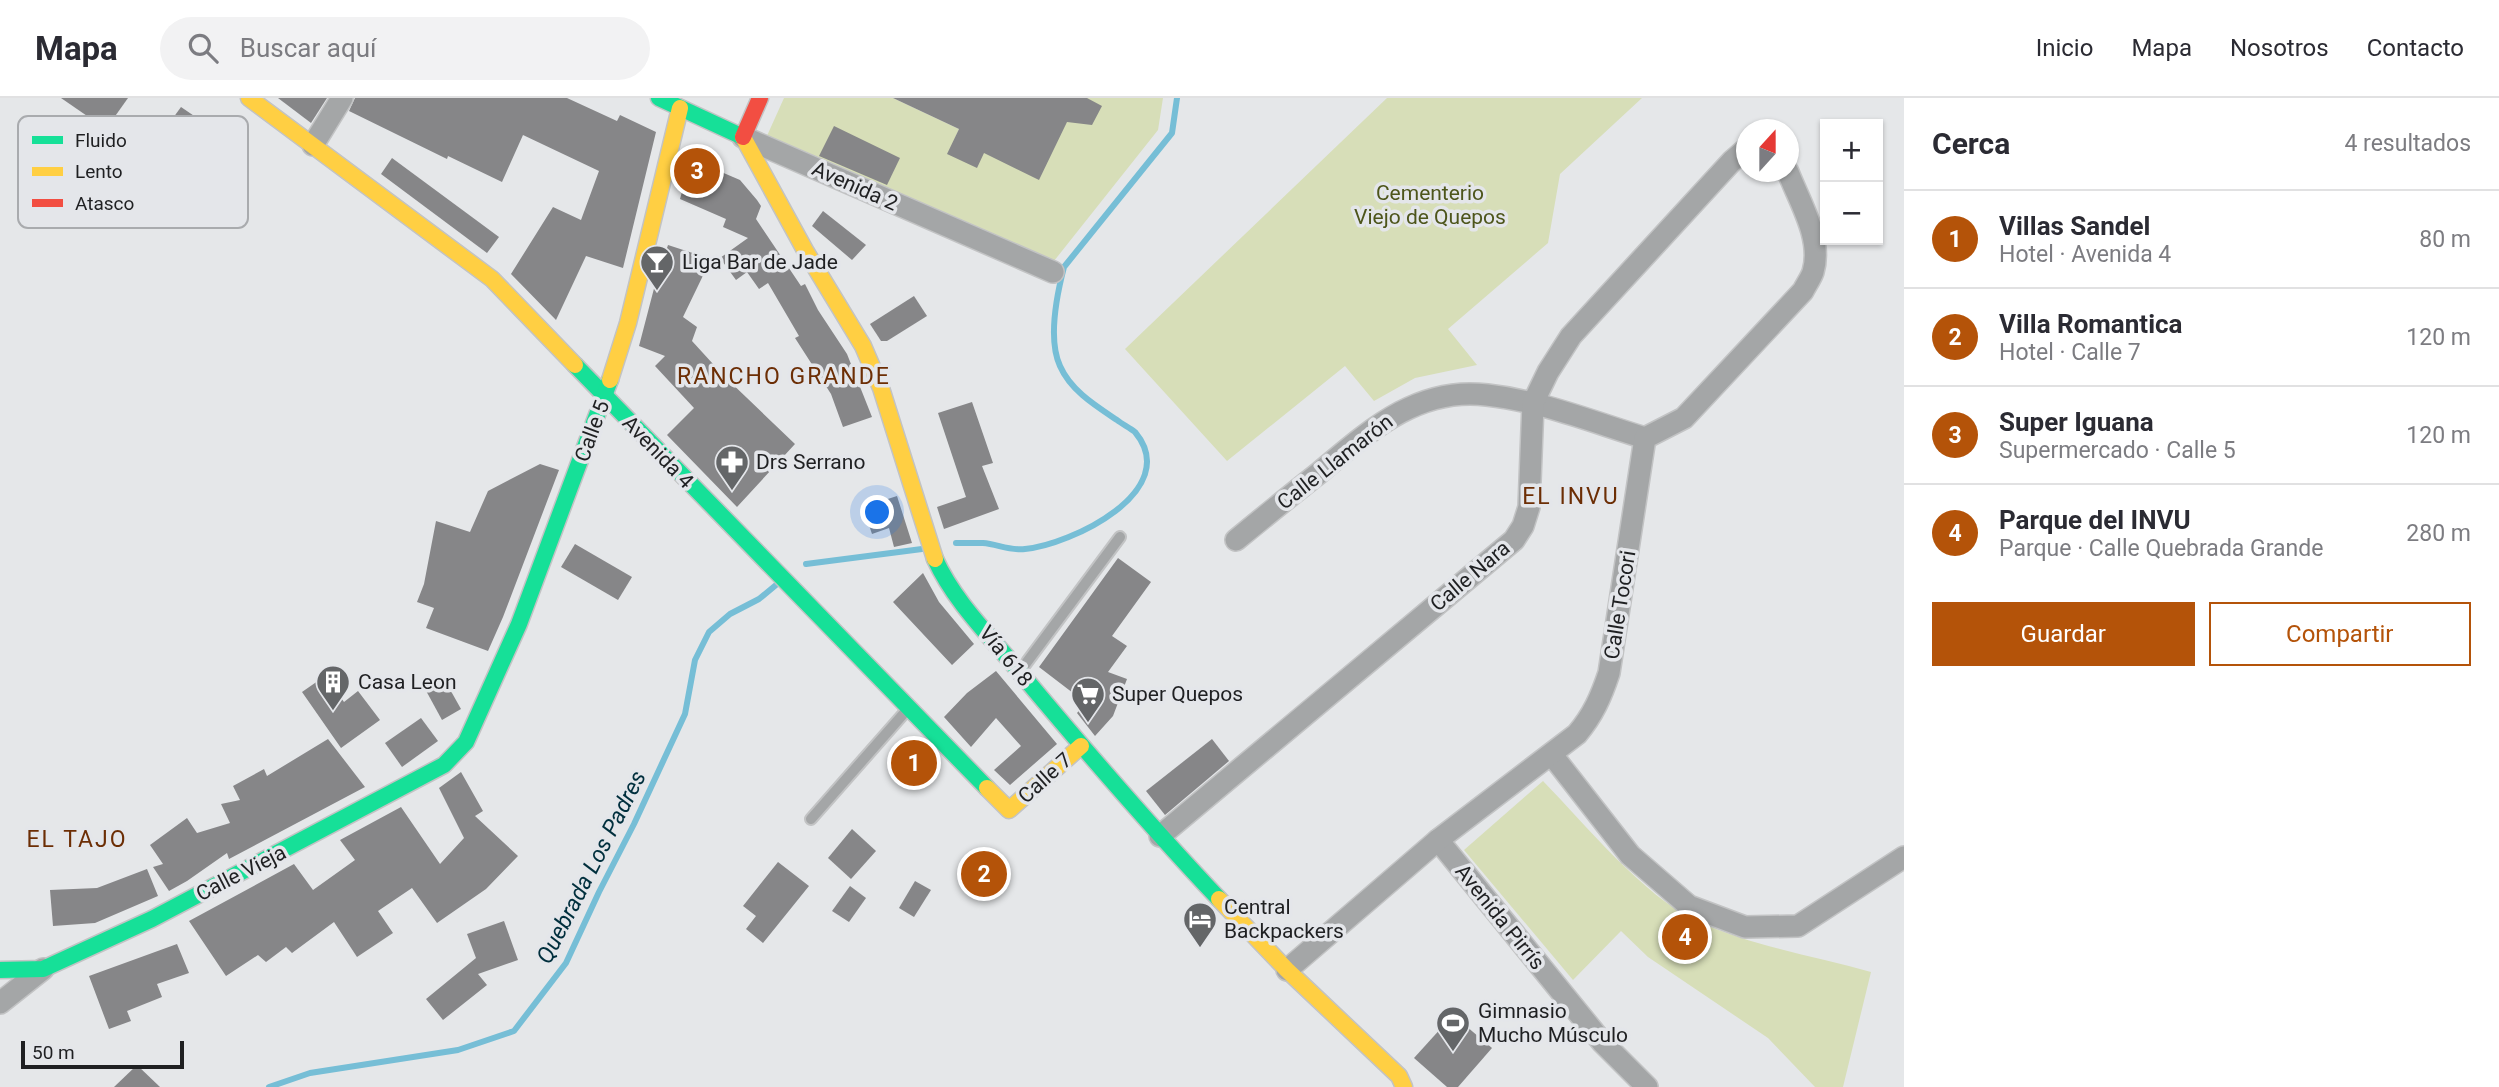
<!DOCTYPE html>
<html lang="es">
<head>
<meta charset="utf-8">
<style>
	:root { --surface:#fff; --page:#f2f2f3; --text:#2b2b33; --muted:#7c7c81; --line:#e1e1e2; --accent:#b45309 }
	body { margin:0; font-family:Roboto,sans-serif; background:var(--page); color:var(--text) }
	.controls { position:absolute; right:21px; top:21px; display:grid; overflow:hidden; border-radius:0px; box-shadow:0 2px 5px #0004 }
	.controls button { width:63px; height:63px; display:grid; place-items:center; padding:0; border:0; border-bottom:2px solid var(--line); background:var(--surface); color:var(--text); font:35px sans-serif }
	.compass { position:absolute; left:1736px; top:21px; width:63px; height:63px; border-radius:50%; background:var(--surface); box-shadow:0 2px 5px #0004; rotate:21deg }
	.scale { position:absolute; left:21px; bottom:18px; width:163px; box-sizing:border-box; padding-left:7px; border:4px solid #1f2022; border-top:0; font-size:19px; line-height:24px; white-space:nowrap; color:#1f2022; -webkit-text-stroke:5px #e4e6ea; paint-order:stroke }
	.you { position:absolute; left:878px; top:415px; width:24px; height:24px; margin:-18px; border:5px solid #fff; border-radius:50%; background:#1a73e8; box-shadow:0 0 0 10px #1a73e833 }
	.badge { display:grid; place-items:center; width:46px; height:46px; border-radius:50%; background:var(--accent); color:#fff; font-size:23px; font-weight:700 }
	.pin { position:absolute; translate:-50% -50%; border:4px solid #fff; box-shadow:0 2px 7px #0006 }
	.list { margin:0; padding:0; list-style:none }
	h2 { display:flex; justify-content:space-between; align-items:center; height:91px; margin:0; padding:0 28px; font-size:30px }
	h2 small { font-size:23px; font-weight:400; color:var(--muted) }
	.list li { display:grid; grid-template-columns:46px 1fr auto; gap:21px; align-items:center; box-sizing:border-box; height:98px; padding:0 28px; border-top:2px solid var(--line) }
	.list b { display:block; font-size:26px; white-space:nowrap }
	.list p { margin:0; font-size:23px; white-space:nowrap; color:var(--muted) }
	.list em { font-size:23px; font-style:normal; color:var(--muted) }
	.actions { display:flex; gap:14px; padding:21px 28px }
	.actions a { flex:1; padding:16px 0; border:2px solid var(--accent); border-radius:0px; text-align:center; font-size:24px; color:var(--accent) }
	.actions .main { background:var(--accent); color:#fff }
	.icon { flex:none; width:38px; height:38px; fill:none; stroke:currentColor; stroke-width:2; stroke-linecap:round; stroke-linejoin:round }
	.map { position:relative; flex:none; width:1904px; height:989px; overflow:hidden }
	header { display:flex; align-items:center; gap:42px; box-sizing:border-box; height:98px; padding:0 35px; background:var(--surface); border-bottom:2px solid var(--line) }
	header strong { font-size:33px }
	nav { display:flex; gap:38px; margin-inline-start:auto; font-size:24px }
	.search { width:490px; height:63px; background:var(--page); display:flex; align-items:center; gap:18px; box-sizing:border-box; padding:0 24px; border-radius:38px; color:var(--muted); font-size:26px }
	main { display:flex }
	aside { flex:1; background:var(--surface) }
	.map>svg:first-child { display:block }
	.green { fill:#d7deb8 }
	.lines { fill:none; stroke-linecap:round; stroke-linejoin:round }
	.stream { stroke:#76bed6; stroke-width:6 }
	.building { fill:#868688 }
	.lane-casing { stroke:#c2c3c4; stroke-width:14 }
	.street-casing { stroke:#c2c3c4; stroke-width:24 }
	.fast-casing { stroke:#c2c3c4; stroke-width:19 }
	.slow-casing { stroke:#c2c3c4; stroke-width:19 }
	.jam-casing { stroke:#c2c3c4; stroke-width:19 }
	.lane { stroke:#a4a6a7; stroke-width:10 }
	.street { stroke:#a4a6a7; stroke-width:21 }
	.fast { stroke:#16e098; stroke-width:16 }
	.slow { stroke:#ffcf43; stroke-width:16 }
	.jam { stroke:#f24e42; stroke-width:16 }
	.labels { text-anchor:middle; stroke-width:7; stroke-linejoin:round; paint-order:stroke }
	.street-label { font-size:21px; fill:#1f2022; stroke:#e4e6ea }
	.park-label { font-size:21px; fill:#4d551b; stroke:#e4e6ea }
	.poi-label { font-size:21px; fill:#1f2022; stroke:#e4e6ea; text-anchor:start }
	.neighbourhood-label { font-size:23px; letter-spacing:2px; fill:#6c2e05; stroke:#e4e6ea }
	.water-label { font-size:23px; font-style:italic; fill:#002f3d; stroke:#e4e6ea }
	.key { fill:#e4e6ea; stroke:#a9abae; stroke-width:2 }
	.key-label { font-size:19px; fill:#1f2022 }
</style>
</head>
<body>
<header>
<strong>Mapa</strong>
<div class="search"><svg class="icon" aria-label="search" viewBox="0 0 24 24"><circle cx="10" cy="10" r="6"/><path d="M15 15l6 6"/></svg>Buscar aquí</div>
<nav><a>Inicio</a><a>Mapa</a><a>Nosotros</a><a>Contacto</a></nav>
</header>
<main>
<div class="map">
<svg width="1904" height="989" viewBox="0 0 1904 989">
	<rect width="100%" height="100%" fill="#e5e7e9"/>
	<g class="green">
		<polygon points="784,0 893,0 959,31 948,56 1010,0 1163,0 1158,32 1054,163 766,40"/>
		<polygon points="1387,0 1642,0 1560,76 1548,145 1448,231 1477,267 1415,280 1374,303 1345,268 1227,363 1125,251"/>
		<path d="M1543,683C1585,726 1643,798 1697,823C1752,848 1813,858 1871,874L1843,989H1815L1768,940L1648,859L1621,833L1573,882L1464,752Z"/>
	</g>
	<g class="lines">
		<g class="stream">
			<path d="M956,445C965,445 974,445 983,445C997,446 1010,453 1025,451C1070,447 1184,393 1135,334C1130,330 1122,326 1117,322C1096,308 1071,293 1060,268C1048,242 1057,196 1064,169L1172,35L1177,0"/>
			<polyline points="806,466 922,451"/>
			<polyline points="269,989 310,975 458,952 514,933 566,865 599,794 634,726 685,616 695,562 709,534 730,516 759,501 776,487"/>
		</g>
	</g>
	<g class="building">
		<polygon points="61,0 128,0 106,31"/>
		<polygon points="278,0 327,0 311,25"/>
		<polygon points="355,0 567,0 617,23 620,17 656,34 623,170 586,158 556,222 511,176 553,109 581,122 599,73 523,37 502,84 448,58 447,61 349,13"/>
		<polygon points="893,0 1087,0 1102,8 1092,27 1067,24 1039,82 984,55 977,70 947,56 959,31"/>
		<polygon points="181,9 206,26 182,59 157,42"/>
		<polygon points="834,28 900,60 887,87 819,58"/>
		<polygon points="392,60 499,139 487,155 381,76"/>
		<polygon points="691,61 740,82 757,102 761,108 756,121 801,188 805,186 818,212 847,256 872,319 843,329 831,296 795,240 799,238 768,185 759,191 747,174 736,182 720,160 748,140 723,129 726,121 680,101"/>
		<polygon points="823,113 866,147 852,162 812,128"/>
		<polygon points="668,147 711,161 683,219 697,229 692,243 724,278 795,346 737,409 667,337 694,310 655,268 665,258 639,248 663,156 665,156"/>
		<polygon points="914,198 927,218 887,243 881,243 870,226"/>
		<polygon points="972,304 993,365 982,368 999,411 944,431 937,409 966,399 938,315"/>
		<polygon points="540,366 559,372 503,519 488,553 426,530 434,510 417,504 424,486 436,423 470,434 488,393"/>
		<polygon points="897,398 912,445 894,449 889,430 872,436 863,409"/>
		<polygon points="575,446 632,479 618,502 561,469"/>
		<polygon points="1118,460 1151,484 1112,538 1127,548 1108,574 1127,581 1113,618 1095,638 1077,615 1085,606 1071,598 1073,595 1039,569"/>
		<polygon points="923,475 939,504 974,546 952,567 893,504"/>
		<polygon points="996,573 1057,646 1010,687 994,672 1021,648 996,620 971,649 944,619 967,595"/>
		<polygon points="325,578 344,604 358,593 380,622 341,650 302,594"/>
		<polygon points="443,579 461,611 442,622 424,589"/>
		<polygon points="421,620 438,643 402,669 385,645"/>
		<polygon points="328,641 365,689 229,761 227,755 187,783 169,793 153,769 163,766 150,747 187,720 197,735 230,725 221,706 240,702 233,688 264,671 267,678"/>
		<polygon points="1212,641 1229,663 1165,717 1146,693"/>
		<polygon points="461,674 483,713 475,718 518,758 486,791 437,825 412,790 378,813 393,835 357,859 334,824 292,855 286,849 266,864 258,857 226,878 189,823 294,766 313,792 355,762 340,742 401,709 440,766 464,740 439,690"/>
		<polygon points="852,731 876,753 851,781 828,760"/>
		<polygon points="778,764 809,788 763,845 746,831 756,818 743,808"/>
		<polygon points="147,771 158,798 95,825 53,828 50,792 97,790"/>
		<polygon points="915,783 931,792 914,819 899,810"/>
		<polygon points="850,788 866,800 849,824 832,813"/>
		<polygon points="504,823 518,862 478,876 487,887 443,922 426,901 476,860 467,836"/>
		<polygon points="177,846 189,875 157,886 162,899 127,913 131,923 109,931 89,878"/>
		<polygon points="1453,917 1492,950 1458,989 1447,989 1414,960"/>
		<polygon points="137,967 160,989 114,989"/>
	</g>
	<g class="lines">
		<g class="lane-casing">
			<g id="lane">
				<polyline points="1021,572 1120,439"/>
				<polyline points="811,721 906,613"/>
			</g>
		</g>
		<g class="street-casing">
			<g id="street">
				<polyline points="743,39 1053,174"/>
				<polyline points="313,47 342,0"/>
				<path d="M1236,442C1264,419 1291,397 1319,375C1368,334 1417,288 1487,297C1541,303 1593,324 1645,340"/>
				<polyline points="1552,657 1630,757 1689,808 1745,829 1798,828 1904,759"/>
				<polyline points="1160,738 1514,442 1523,428 1529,409 1533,305 1548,274 1571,238 1732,63 1746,51"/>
				<polyline points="1438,742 1602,944 1647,989"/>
				<path d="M1287,872L1438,742L1577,636C1593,617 1601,599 1609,575L1645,340L1684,320L1803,193C1806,187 1811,180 1813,174C1823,141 1799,103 1788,74"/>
				<polyline points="0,905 43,871"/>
			</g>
		</g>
		<g class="fast-casing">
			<g id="fast">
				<polyline points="659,0 743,39"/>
				<polyline points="575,267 987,690"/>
				<path d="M935,461C954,503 989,537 1018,572C1083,650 1149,727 1219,801"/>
				<polyline points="0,872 43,871 152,821 444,667 466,644 519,526 610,282"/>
			</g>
		</g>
		<g class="slow-casing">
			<g id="slow">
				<polyline points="249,0 492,181 575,267"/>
				<polyline points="743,39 806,154 863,248 881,290 935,461"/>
				<polyline points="610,282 628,225 680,10"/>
				<polyline points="987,690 1009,712 1081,648"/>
				<polyline points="1219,801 1287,872 1399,978 1404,989"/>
			</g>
		</g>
		<g class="jam-casing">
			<polyline id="jam" points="743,39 760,0"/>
		</g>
		<use href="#lane" class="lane"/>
		<use href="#street" class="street"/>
		<use href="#fast" class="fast"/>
		<use href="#slow" class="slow"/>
		<use href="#jam" class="jam"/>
	</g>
	<defs>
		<g id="bar-pin" transform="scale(1.75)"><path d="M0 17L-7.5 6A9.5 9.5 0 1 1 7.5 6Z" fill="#646668" stroke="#e4e6ea"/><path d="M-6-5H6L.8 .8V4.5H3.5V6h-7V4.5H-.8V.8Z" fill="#fff"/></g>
		<g id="pharmacy-pin" transform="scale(1.75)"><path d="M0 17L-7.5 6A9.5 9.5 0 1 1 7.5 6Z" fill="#646668" stroke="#e4e6ea"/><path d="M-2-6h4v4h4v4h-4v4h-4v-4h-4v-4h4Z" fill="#fff"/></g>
		<g id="building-pin" transform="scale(1.75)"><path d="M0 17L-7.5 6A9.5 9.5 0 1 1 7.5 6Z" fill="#646668" stroke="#e4e6ea"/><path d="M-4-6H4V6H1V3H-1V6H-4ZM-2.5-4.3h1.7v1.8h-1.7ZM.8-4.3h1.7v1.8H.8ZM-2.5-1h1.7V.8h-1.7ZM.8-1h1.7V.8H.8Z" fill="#fff"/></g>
		<g id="supermarket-pin" transform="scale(1.75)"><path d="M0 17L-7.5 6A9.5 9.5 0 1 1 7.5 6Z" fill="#646668" stroke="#e4e6ea"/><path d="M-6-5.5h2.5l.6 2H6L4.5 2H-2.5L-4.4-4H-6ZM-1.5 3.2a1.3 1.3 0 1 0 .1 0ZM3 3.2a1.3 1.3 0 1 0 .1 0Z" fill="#fff"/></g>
		<g id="hotel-pin" transform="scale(1.75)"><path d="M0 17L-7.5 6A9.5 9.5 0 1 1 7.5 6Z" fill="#646668" stroke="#e4e6ea"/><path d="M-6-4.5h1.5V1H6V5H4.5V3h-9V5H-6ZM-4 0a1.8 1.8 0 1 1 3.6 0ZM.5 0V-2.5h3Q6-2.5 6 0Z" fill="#fff"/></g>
		<g id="stadium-pin" transform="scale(1.75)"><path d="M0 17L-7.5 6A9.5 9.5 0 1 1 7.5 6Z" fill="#646668" stroke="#e4e6ea"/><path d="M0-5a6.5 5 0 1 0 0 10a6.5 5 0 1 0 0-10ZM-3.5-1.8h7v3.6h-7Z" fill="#fff"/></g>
	</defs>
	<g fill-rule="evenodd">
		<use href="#bar-pin" x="657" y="164"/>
		<use href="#pharmacy-pin" x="732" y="364"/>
		<use href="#building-pin" x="333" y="584"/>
		<use href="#supermarket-pin" x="1088" y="596"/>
		<use href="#hotel-pin" x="1200" y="821"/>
		<use href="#stadium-pin" x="1453" y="925"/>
	</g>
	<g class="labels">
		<g class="street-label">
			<text transform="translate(855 88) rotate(24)" y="7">Avenida 2</text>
			<text transform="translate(592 333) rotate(-70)" y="7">Calle 5</text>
			<text transform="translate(658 354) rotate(46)" y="7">Avenida 4</text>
			<text transform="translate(1335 364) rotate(-38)" y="7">Calle Llamarón</text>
			<text transform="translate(1470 478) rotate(-40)" y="7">Calle Nara</text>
			<text transform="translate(1620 507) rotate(-81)" y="7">Calle Tocori</text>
			<text transform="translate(1006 558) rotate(51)" y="7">Vía 618</text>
			<text transform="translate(1045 680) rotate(-42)" y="7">Calle 7</text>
			<text transform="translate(241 775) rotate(-27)" y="7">Calle Vieja</text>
			<text transform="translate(1500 819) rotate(51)" y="7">Avenida Pirrís</text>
		</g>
		<g class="park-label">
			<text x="1430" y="102">Cementerio<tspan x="1430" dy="24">Viejo de Quepos</tspan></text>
		</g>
		<g class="poi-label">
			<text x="682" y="171">Liga Bar de Jade</text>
			<text x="756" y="371">Drs Serrano</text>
			<text x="358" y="591">Casa Leon</text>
			<text x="1112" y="603">Super Quepos</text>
			<text x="1224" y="816">Central<tspan x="1224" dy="24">Backpackers</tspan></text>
			<text x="1478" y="920">Gimnasio<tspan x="1478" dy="24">Mucho Músculo</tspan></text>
		</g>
		<g class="neighbourhood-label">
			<text x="784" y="286">RANCHO GRANDE</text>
			<text x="1571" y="406">EL INVU</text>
			<text x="77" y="749">EL TAJO</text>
		</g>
		<g class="water-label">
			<text transform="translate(591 769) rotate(-63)" y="8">Quebrada Los Padres</text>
		</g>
	</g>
	<rect x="18" y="18" width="230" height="112" rx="10" class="key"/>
	<rect x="32" y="38" width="31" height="8" fill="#16e098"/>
	<rect x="32" y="69" width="31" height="9" fill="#ffcf43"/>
	<rect x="32" y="101" width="31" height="8" fill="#f24e42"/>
	<g class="key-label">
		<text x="75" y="49">Fluido</text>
		<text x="75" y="80">Lento</text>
		<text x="75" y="112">Atasco</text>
	</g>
</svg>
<div class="controls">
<button>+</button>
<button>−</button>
</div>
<svg class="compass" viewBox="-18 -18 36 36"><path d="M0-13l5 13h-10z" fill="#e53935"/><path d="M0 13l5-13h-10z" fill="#7c7c81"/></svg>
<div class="scale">50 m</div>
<div class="you"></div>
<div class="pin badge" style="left:914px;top:665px">1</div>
<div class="pin badge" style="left:984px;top:776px">2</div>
<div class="pin badge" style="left:697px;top:73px">3</div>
<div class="pin badge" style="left:1685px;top:839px">4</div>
</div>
<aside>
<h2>Cerca<small>4 resultados</small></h2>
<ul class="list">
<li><span class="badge">1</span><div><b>Villas Sandel</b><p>Hotel · Avenida 4</p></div><em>80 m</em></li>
<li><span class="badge">2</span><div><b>Villa Romantica</b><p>Hotel · Calle 7</p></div><em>120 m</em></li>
<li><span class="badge">3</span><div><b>Super Iguana</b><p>Supermercado · Calle 5</p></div><em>120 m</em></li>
<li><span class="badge">4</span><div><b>Parque del INVU</b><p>Parque · Calle Quebrada Grande</p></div><em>280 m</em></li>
</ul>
<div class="actions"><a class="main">Guardar</a><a>Compartir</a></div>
</aside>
</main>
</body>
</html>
